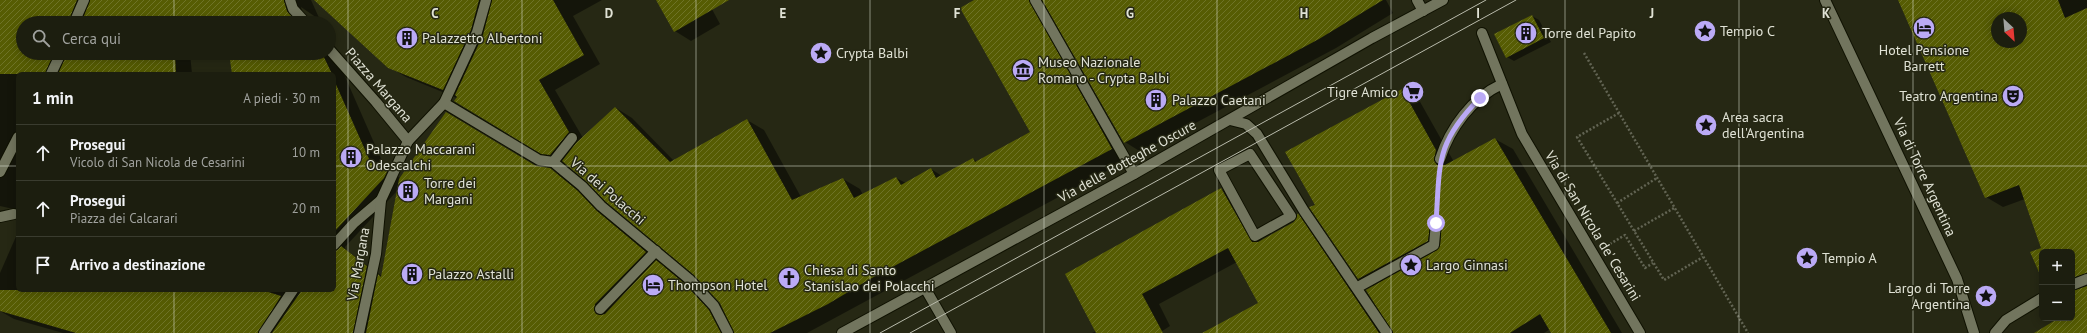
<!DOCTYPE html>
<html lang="it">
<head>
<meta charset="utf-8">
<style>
	:root { --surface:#1c1e0f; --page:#252718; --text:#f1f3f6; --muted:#a0a29e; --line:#3a3c2f }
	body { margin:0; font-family:"PT Sans",sans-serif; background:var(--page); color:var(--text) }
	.controls { position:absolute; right:12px; bottom:12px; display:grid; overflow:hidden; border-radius:6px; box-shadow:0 2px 10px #0003 }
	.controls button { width:36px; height:36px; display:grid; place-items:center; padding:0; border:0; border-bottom:1px solid var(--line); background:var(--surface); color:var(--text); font:20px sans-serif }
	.compass { position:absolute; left:1991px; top:12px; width:36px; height:36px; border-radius:50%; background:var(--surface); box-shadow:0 2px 10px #0003; rotate:154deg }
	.stop { position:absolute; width:12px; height:12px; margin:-9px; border:3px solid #bbaaf6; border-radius:50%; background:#fff }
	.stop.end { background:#bbaaf6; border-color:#fff; box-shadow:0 1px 4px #0008 }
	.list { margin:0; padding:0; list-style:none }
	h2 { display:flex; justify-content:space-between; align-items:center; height:52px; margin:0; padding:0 16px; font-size:17px }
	h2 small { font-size:13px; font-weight:400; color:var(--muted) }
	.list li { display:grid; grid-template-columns:26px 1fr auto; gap:12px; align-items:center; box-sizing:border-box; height:56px; padding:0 16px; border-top:1px solid var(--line) }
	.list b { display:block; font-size:15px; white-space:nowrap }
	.list p { margin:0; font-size:13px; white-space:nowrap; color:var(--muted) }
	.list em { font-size:13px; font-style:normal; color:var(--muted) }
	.icon { flex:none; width:22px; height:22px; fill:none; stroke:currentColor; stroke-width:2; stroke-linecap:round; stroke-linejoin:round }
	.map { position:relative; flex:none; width:2087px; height:333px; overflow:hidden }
	.search { position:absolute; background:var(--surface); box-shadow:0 2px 10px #0003; left:16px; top:16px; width:320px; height:44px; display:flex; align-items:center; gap:10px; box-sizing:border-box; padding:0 14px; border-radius:22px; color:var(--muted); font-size:15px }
	.panel { position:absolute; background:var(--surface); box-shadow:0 2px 10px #0003; left:16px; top:72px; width:320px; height:220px; border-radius:6px }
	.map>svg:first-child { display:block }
	.shadow { fill:#0007; fill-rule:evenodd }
	.building { fill:url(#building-hatch); fill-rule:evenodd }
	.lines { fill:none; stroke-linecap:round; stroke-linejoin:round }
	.service-casing { stroke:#0f1101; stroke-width:12 }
	.pedestrian-casing { stroke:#0f1101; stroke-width:12 }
	.minor-casing { stroke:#0f1101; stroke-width:12 }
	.tertiary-casing { stroke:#0f1101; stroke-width:12 }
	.path { stroke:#626453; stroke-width:2.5; stroke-dasharray:2 2; stroke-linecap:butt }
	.service { stroke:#72755e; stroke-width:10 }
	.pedestrian { stroke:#72755e; stroke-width:10 }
	.minor { stroke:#72755e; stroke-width:10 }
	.tertiary { stroke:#72755e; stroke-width:10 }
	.tram { stroke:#b9bbac; stroke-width:1 }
	.route { stroke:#bbaaf6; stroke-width:5 }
	.grid { fill:none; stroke:#e0e2d5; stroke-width:1; stroke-opacity:0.55 }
	.labels { text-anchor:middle; stroke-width:3; stroke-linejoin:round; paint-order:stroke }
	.poi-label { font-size:14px; fill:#e0e2d5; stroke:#262814; text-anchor:start }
	.street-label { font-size:14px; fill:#e0e2d5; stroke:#262814 }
	.grid-label { font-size:13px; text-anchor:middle; font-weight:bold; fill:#e0e2d5; stroke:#262814; stroke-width:3; stroke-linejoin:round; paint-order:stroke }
</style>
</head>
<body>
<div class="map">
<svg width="2087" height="333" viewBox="0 0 2087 333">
	<defs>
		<pattern id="building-hatch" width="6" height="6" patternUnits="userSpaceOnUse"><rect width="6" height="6" fill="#565c03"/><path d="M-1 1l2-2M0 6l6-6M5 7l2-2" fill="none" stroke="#6e7327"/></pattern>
	</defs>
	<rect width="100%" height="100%" fill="#262814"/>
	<g class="shadow">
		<polygon points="0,0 311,0 320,20 301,7 305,23 23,23 23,53 190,53 192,74 18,74 18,210 0,206"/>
		<polygon points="316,0 602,0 573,16 600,64 555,90 583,138 616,108 632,118 674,161 747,120 764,130 801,197 843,179 860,189 863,195 896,178 906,183 931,169 942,176 973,159 978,162 1032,132 976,0 1386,0 1393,13 1336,48 1141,152 1125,142 1047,6 1045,10 1129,159 807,333 735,333 721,302 694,274 567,164 559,163 542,153 457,98 406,77 389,67"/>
		<polygon points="657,0 707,0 720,24 691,41 675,31"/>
		<path d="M1899,0H2087V333H2036L2061,318H2072V252H2042V277L2032,253L2042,249L2025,199L2003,207L1986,197ZM1997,18H2021V42H1997Z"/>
		<polygon points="1532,16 1539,20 1551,42 1514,61 1507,57"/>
		<path d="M329,40L386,170L400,178L536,167L550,169L567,179L662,262L660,264L673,271L701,295L732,333H63L14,319L0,311V273L18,232V290H334V74H219H233L231,53H329ZM397,191L382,276L346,250L345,247Z"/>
		<polygon points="1402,90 1419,100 1454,162 1495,139 1513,149 1622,333 1553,333 1550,329 1544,333 1395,333 1374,287 1359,279 1311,208 1316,205"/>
		<polygon points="1221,189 1239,199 1262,240 1295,222 1298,214 1315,224 1389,333 1204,333 1259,303 1237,262 1159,304 1170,326 1159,333 1092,333 1096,331"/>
	</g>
	<g class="building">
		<polygon points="0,0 77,0 68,23 23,23 23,53 54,53 45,74 0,74"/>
		<polygon points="90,0 284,0 287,11 297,23 81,23"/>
		<polygon points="314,0 479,0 471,30 443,90 388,68"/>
		<polygon points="492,0 553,0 584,55 539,80 569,132 550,155 541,154 454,101 457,97 455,95 483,35"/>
		<polygon points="656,0 729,0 674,32"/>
		<polygon points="974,0 1029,0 1112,149 870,279 828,304 770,333 734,333 720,303 694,275 605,201 586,181 562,161 576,143 615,107 670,162 747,119 792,200 843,178 854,198 896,177 901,185 931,168 936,178 973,158 975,162 1030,132 960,8"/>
		<polygon points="1042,0 1383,0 1319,39 1124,143"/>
		<path d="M1898,0H2058L2065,18L2087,8V273L2072,278V252H2042V279L2030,252L2041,248L2019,185L1985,198ZM1997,18H2021V42H1997Z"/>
		<polygon points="1532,15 1544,38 1506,58 1494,34"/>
		<polygon points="67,53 175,53 176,74 58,74"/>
		<polygon points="229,53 322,53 332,74 232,74"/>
		<polygon points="334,80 370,161 388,170 384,178 334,232"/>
		<polygon points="1402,89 1436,150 1434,160 1437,165 1445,165 1495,138 1611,333 1551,333 1540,314 1510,333 1393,333 1366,290 1437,250 1440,246 1442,220 1436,217 1431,220 1428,241 1358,279 1309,207 1315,205 1285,152"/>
		<polygon points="446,112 536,166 550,168 578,191 597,211 646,252 595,304 594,310 596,314 601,315 605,314 656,260 685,284 709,310 721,333 366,333 378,274 381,277 399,179"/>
		<polygon points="1221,188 1252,242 1258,242 1294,222 1298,213 1379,333 1202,333 1258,303 1228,248 1142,294 1163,333 1096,333 1065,274"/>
		<polygon points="341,246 367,266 353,333 272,333 302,290 334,290 334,251"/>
		<polygon points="2087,286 2087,333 2034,333 2059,318 2072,318 2072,291"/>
		<polygon points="0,290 262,290 281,296 258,333 76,333 0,311"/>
	</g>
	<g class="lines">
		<g class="service-casing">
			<g id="service">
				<polyline points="290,0 293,9 306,23"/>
				<polyline points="1035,0 1134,174"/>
				<polyline points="1417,0 1423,11"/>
				<polyline points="74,23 84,0"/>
				<polyline points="329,49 376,102 408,141"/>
				<polyline points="51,74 61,53"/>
				<polyline points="444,103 539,160 553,162 582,186 601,206 689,279 714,306 728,333"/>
				<polyline points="1230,120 1246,124 1257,134 1304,211 1387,333"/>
				<polyline points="553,162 572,138"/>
				<polyline points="0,172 18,137"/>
				<polyline points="0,217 14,214"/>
				<polyline points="334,245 354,223 381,200"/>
				<polyline points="1358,287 1434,245 1436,223"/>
				<polyline points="925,288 951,333"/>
				<polyline points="600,309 656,251"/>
				<polyline points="264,333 293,290"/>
				<polyline points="359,333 376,254 381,200 408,141 444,103 477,32 486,0"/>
			</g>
		</g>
		<g class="pedestrian-casing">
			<g id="pedestrian">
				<polyline points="1482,33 1522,134 1640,333"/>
				<polygon points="1250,154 1291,216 1255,236 1219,170"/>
				<path d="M1440,159C1450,128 1472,98 1502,84"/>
			</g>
		</g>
		<g class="minor-casing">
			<g id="minor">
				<polyline points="2072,285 2087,279"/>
				<polyline points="1995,333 2006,320 2042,298"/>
			</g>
		</g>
		<g class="tertiary-casing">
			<g id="tertiary">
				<polyline points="1825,0 1957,279 1974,333"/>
				<polyline points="842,333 1134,174 1372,38 1443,0"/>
			</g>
		</g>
		<g class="path">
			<polyline points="1584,53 1748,333"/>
			<polyline points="1619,113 1577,137 1664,280 1703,257"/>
			<polyline points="1438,202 1439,180"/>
			<polyline points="1617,203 1657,178"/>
			<polyline points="1634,231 1674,208"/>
			<polyline points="1610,244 1625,235 1645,268 1653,263"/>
		</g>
		<use href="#service" class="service"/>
		<use href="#pedestrian" class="pedestrian"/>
		<use href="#minor" class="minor"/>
		<use href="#tertiary" class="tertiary"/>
		<g class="tram">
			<polyline points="880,333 1486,0"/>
			<polyline points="910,333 1516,0"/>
		</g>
	</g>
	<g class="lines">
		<path class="route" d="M1436,223C1440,164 1435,143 1480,98"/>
	</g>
	<path class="grid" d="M174,0V23M348,0V333M522,0V333M696,0V333M870,0V333M1044,0V333M1217,0V333M1391,0V333M1565,0V333M1739,0V333M1913,0V333M174,53V74M0,166H18M334,166H2087M174,290V333"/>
	<defs>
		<g id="hotel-disc" transform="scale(1.15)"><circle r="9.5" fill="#bbaaf6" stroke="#262814"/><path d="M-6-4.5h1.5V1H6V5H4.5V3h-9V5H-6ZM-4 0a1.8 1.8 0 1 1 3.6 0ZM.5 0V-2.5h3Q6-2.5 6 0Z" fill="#111"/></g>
		<g id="sight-disc" transform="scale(1.15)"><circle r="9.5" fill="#bbaaf6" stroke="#262814"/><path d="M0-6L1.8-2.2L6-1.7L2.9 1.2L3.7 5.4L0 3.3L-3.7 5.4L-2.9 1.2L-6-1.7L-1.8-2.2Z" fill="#111"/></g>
		<g id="building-disc" transform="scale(1.15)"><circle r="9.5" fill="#bbaaf6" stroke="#262814"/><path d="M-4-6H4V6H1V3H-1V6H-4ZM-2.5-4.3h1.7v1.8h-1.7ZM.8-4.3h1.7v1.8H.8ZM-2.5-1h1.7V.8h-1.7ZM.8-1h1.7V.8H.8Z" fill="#111"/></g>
		<g id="museum-disc" transform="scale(1.15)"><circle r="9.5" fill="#bbaaf6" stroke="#262814"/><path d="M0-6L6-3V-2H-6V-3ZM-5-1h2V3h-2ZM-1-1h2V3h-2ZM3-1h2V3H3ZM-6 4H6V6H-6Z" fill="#111"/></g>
		<g id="supermarket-disc" transform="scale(1.15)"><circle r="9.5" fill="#bbaaf6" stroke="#262814"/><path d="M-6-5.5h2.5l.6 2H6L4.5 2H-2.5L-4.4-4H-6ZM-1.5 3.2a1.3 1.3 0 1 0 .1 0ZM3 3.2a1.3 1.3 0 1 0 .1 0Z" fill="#111"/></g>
		<g id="theatre-disc" transform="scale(1.15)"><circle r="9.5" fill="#bbaaf6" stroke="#262814"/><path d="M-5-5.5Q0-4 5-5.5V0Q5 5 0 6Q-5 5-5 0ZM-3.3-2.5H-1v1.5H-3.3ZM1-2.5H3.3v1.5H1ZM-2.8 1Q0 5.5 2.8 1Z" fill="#111"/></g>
		<g id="church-disc" transform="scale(1.15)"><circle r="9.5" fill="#bbaaf6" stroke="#262814"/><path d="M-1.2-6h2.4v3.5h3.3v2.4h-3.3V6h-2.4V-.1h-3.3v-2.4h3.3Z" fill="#111"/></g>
	</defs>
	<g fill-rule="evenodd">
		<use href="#hotel-disc" x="1924" y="28"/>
		<use href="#sight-disc" x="1705" y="31"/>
		<use href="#building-disc" x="1526" y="33"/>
		<use href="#building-disc" x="407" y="38"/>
		<use href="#sight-disc" x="821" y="53"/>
		<use href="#museum-disc" x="1023" y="70"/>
		<use href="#supermarket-disc" x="1413" y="92"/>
		<use href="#theatre-disc" x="2013" y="96"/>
		<use href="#building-disc" x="1156" y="100"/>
		<use href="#sight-disc" x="1706" y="125"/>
		<use href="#building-disc" x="351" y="157"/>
		<use href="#building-disc" x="408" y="191"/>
		<use href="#sight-disc" x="1807" y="258"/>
		<use href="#sight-disc" x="1411" y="265"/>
		<use href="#building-disc" x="412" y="274"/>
		<use href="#church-disc" x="789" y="278"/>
		<use href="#hotel-disc" x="653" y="285"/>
		<use href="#sight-disc" x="1986" y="296"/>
	</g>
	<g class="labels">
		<g class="poi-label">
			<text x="1720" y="36">Tempio C</text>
			<text x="1542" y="38">Torre del Papito</text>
			<text x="422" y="43">Palazzetto Albertoni</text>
			<text x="1924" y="55" text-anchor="middle">Hotel Pensione<tspan x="1924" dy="16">Barrett</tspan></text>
			<text x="836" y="58">Crypta Balbi</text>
			<text x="1038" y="67">Museo Nazionale<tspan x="1038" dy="16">Romano - Crypta Balbi</tspan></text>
			<text x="1398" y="97" text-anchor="end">Tigre Amico</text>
			<text x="1998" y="101" text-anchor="end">Teatro Argentina</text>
			<text x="1172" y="105">Palazzo Caetani</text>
			<text x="1722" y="122">Area sacra<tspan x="1722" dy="16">dell'Argentina</tspan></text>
			<text x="366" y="154">Palazzo Maccarani<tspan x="366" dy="16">Odescalchi</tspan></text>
			<text x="424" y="188">Torre dei<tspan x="424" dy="16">Margani</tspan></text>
			<text x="1822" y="263">Tempio A</text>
			<text x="1426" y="270">Largo Ginnasi</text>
			<text x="804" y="275">Chiesa di Santo<tspan x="804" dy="16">Stanislao dei Polacchi</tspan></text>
			<text x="428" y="279">Palazzo Astalli</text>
			<text x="668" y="290">Thompson Hotel</text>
			<text x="1970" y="293" text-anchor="end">Largo di Torre<tspan x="1970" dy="16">Argentina</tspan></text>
		</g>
		<g class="street-label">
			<text transform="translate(379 85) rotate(49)" y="5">Piazza Margana</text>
			<text transform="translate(1127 161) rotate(-29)" y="5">Via delle Botteghe Oscure</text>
			<text transform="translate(1925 177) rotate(65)" y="5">Via di Torre Argentina</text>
			<text transform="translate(608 191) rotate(41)" y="5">Via dei Polacchi</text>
			<text transform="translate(1593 226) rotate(59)" y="5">Via di San Nicola de' Cesarini</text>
			<text transform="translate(358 264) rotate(-80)" y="5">Via Margana</text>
		</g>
	</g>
	<g class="grid-label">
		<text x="435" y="18">C</text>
		<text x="609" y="18">D</text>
		<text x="783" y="18">E</text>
		<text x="957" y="18">F</text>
		<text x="1130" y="18">G</text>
		<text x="1304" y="18">H</text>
		<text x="1478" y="18">I</text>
		<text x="1652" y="18">J</text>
		<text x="1826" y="18">K</text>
	</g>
</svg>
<div class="controls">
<button>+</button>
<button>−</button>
</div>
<svg class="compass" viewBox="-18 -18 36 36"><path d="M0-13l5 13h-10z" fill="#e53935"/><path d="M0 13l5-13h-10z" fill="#a0a29e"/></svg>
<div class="stop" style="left:1436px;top:223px"></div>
<div class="stop end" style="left:1480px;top:98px"></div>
<div class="search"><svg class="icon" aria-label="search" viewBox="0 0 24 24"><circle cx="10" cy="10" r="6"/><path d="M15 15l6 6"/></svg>Cerca qui</div>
<section class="panel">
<h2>1 min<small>A piedi · 30 m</small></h2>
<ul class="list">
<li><svg class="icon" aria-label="ahead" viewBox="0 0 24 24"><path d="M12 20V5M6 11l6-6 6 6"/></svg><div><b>Prosegui</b><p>Vicolo di San Nicola de Cesarini</p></div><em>10 m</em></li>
<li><svg class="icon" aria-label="ahead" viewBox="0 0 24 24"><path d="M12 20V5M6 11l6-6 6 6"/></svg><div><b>Prosegui</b><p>Piazza dei Calcarari</p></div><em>20 m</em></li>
<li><svg class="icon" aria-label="arrive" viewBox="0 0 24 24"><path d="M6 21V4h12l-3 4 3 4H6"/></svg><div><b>Arrivo a destinazione</b></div></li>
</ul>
</section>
</div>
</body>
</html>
